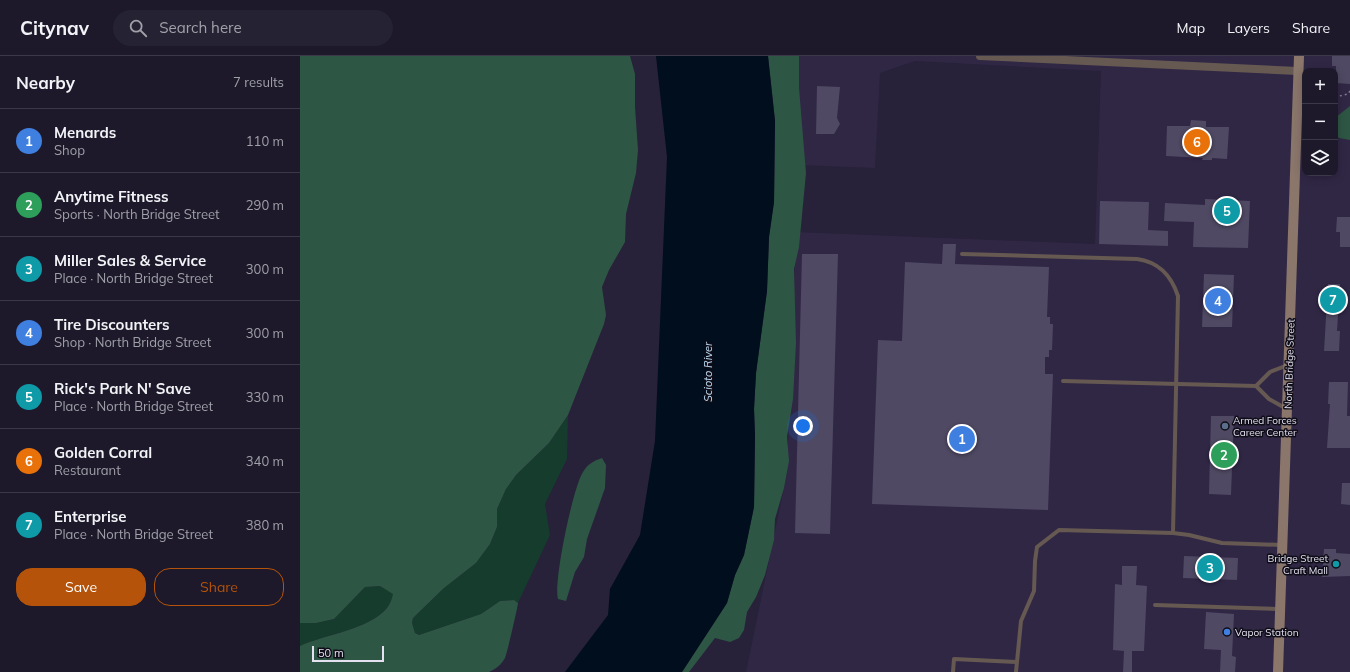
<!DOCTYPE html>
<html lang="en">
<head>
<meta charset="utf-8">
<style>
	:root { --surface:#1d192b; --page:#252233; --text:#f1f3f6; --muted:#a0a0a9; --line:#3b3847; --accent:#b45309 }
	body { margin:0; font-family:Mulish,sans-serif; background:var(--page); color:var(--text) }
	.controls { position:absolute; right:12px; top:12px; display:grid; overflow:hidden; border-radius:8px; box-shadow:0 2px 10px #0003 }
	.controls button { width:36px; height:36px; display:grid; place-items:center; padding:0; border:0; border-bottom:1px solid var(--line); background:var(--surface); color:var(--text); font:20px sans-serif }
	.scale { position:absolute; left:12px; bottom:10px; width:72px; box-sizing:border-box; padding-left:4px; border:2px solid #e5e1f1; border-top:0; font-size:11px; line-height:14px; white-space:nowrap; color:#e5e1f1; -webkit-text-stroke:3px #0f0d17; paint-order:stroke }
	.you { position:absolute; left:503px; top:370px; width:14px; height:14px; margin:-10px; border:3px solid #fff; border-radius:50%; background:#1a73e8; box-shadow:0 0 0 6px #1a73e833 }
	.badge { display:grid; place-items:center; width:26px; height:26px; border-radius:50%; background:var(--accent); color:#fff; font-size:13px; font-weight:700 }
	.pin { position:absolute; translate:-50% -50%; border:2px solid #fff; box-shadow:0 1px 4px #0006 }
	.list { margin:0; padding:0; list-style:none }
	h2 { display:flex; justify-content:space-between; align-items:center; height:52px; margin:0; padding:0 16px; font-size:17px }
	h2 small { font-size:13px; font-weight:400; color:var(--muted) }
	.list li { display:grid; grid-template-columns:26px 1fr auto; gap:12px; align-items:center; box-sizing:border-box; height:64px; padding:0 16px; border-top:1px solid var(--line) }
	.list b { display:block; font-size:15px; white-space:nowrap }
	.list p { margin:0; font-size:13px; white-space:nowrap; color:var(--muted) }
	.list em { font-size:13px; font-style:normal; color:var(--muted) }
	.actions { display:flex; gap:8px; padding:12px 16px }
	.actions a { flex:1; padding:9px 0; border:1px solid var(--accent); border-radius:16px; text-align:center; font-size:14px; color:var(--accent) }
	.actions .main { background:var(--accent); color:#fff }
	.icon { flex:none; width:22px; height:22px; fill:none; stroke:currentColor; stroke-width:2; stroke-linecap:round; stroke-linejoin:round }
	.map { position:relative; flex:none; width:1050px; height:616px; overflow:hidden }
	header { display:flex; align-items:center; gap:24px; box-sizing:border-box; height:56px; padding:0 20px; background:var(--surface); border-bottom:1px solid var(--line) }
	header strong { font-size:19px }
	nav { display:flex; gap:22px; margin-inline-start:auto; font-size:14px }
	.search { width:280px; height:36px; background:var(--page); display:flex; align-items:center; gap:10px; box-sizing:border-box; padding:0 14px; border-radius:22px; color:var(--muted); font-size:15px }
	main { display:flex }
	aside { flex:1; background:var(--surface) }
	.map>svg:first-child { display:block }
	.built { fill:#302745; fill-rule:evenodd }
	.green { fill:#163c2d }
	.forest { fill:#2e5645 }
	.water { fill:#000e1d }
	.building { fill:#4f4963 }
	.lines { fill:none; stroke-linecap:round; stroke-linejoin:round }
	.path { stroke:#807b8f; stroke-width:1.5; stroke-dasharray:2 3; stroke-linecap:butt }
	.service { stroke:#665952; stroke-width:4 }
	.minor { stroke:#665952; stroke-width:8 }
	.secondary { stroke:#8a766b; stroke-width:10 }
	.service-dot { fill:#5c6f8a; stroke:#0f0d17; stroke-width:1.5 }
	.culture-dot { fill:#0f9aa8; stroke:#0f0d17; stroke-width:1.5 }
	.shop-dot { fill:#3f7fe0; stroke:#0f0d17; stroke-width:1.5 }
	.labels { text-anchor:middle; stroke-width:3; stroke-linejoin:round; paint-order:stroke }
	.street-label { font-size:10px; fill:#e5e1f1; stroke:#0f0d17 }
	.poi-label { font-size:10px; fill:#e5e1f1; stroke:#0f0d17; text-anchor:start }
	.water-label { font-size:11px; font-style:italic; fill:#bcdcf7; stroke:#0f0d17 }
</style>
</head>
<body>
<header>
<strong>Citynav</strong>
<div class="search"><svg class="icon" aria-label="search" viewBox="0 0 24 24"><circle cx="10" cy="10" r="6"/><path d="M15 15l6 6"/></svg>Search here</div>
<nav><a>Map</a><a>Layers</a><a>Share</a></nav>
</header>
<main>
<aside>
<h2>Nearby<small>7 results</small></h2>
<ul class="list">
<li><span class="badge" style="background:#3f7fe0">1</span><div><b>Menards</b><p>Shop</p></div><em>110 m</em></li>
<li><span class="badge" style="background:#2e9e5b">2</span><div><b>Anytime Fitness</b><p>Sports · North Bridge Street</p></div><em>290 m</em></li>
<li><span class="badge" style="background:#0f9aa8">3</span><div><b>Miller Sales &amp; Service</b><p>Place · North Bridge Street</p></div><em>300 m</em></li>
<li><span class="badge" style="background:#3f7fe0">4</span><div><b>Tire Discounters</b><p>Shop · North Bridge Street</p></div><em>300 m</em></li>
<li><span class="badge" style="background:#0f9aa8">5</span><div><b>Rick's Park N' Save</b><p>Place · North Bridge Street</p></div><em>330 m</em></li>
<li><span class="badge" style="background:#e8710a">6</span><div><b>Golden Corral</b><p>Restaurant</p></div><em>340 m</em></li>
<li><span class="badge" style="background:#0f9aa8">7</span><div><b>Enterprise</b><p>Place · North Bridge Street</p></div><em>380 m</em></li>
</ul>
<div class="actions"><a class="main">Save</a><a>Share</a></div>
</aside>
<div class="map">
<svg width="1050" height="616" viewBox="0 0 1050 616">
	<rect width="100%" height="100%" fill="#272139"/>
	<path class="built" d="M499,0H1050V616H446L487,417L496,176L795,188L801,15L615,5L580,17L575,112L497,109ZM1005,15H1035V117H1005Z"/>
	<g class="green">
		<polygon points="268,359 267,403 245,448 250,479 218,547 214,544 200,545 181,558 119,579 115,577 112,567 113,562 144,532 176,507 190,488 197,471 197,453 206,433 216,419 249,387"/>
		<path d="M80,530L94,538C92,543 90,548 87,552C68,574 26,578 0,590V567H16L34,563L65,531Z"/>
	</g>
	<g class="forest">
		<path d="M0,0H330L335,18V51L338,94L336,117L326,158L325,186L309,214L302,231L306,259L304,268L268,359L249,387L216,419L206,433L197,453V471L190,488L176,507L144,532L113,562L112,567L115,577L119,579L181,558L200,545L214,544L218,547C218,550 207,598 205,602C201,609 196,613 189,616H0V590C26,578 68,574 87,552C90,548 92,543 93,538L80,530L65,531L34,563L16,567H0Z"/>
		<polygon points="468,0 499,0 499,32 506,117 499,191 494,213 496,287 493,343 487,381 489,405 484,432 475,463 474,484 465,519 456,541 447,556 444,574 439,582 430,586 415,582 389,616 382,616 427,547 435,519 444,499 454,451 455,380 454,353 456,317 467,235 469,181 474,146 475,65"/>
		<polygon points="1050,50 1050,84 1039,82 1035,78 1035,62"/>
		<path d="M302,402L306,409L305,432L287,483L284,501L275,516L266,545L258,543C253,527 273,431 283,416C288,408 293,405 302,402Z"/>
	</g>
	<polygon class="water" points="356,0 468,0 475,65 474,146 469,181 467,235 456,317 454,353 455,380 454,451 444,499 435,519 427,547 382,616 265,616 308,559 310,533 340,479 355,385 367,101"/>
	<g class="building">
		<polygon points="1032,0 1050,0 1050,28 1036,27 1036,10 1032,10"/>
		<polygon points="517,30 540,31 537,62 540,68 534,78 516,78"/>
		<polygon points="891,64 906,65 906,71 929,71 927,103 912,102 912,104 902,104 903,102 866,100 867,70 890,70"/>
		<polygon points="905,143 950,145 948,192 893,191 894,166 864,165 865,147 905,149"/>
		<polygon points="800,145 849,146 848,174 868,175 868,190 799,188"/>
		<polygon points="1037,161 1050,161 1050,191 1040,191 1040,176 1036,176"/>
		<polygon points="643,188 656,188 655,208 749,211 747,261 750,261 750,268 753,268 752,294 749,294 749,301 745,301 745,318 753,318 748,454 572,448 578,284 602,285 605,206 642,208"/>
		<polygon points="502,198 538,198 530,478 495,477"/>
		<polygon points="904,218 934,219 932,271 902,271"/>
		<polygon points="1028,228 1040,228 1037,275 1040,275 1039,295 1024,295"/>
		<polygon points="1029,326 1048,326 1047,360 1050,360 1050,392 1027,392 1030,348 1028,348"/>
		<polygon points="911,360 934,360 931,439 909,438"/>
		<polygon points="1042,427 1050,427 1050,449 1041,448"/>
		<polygon points="1024,493 1036,493 1036,497 1050,498 1050,520 1022,521"/>
		<polygon points="884,500 938,502 937,524 883,522"/>
		<polygon points="822,510 837,510 836,529 847,530 844,595 832,595 832,616 823,616 824,595 813,594 815,528 822,529"/>
		<polygon points="906,556 934,558 932,600 936,601 935,616 920,616 921,594 904,593"/>
	</g>
	<g class="lines">
		<polyline class="path" points="1035,41 1048,38 1050,35"/>
		<g class="service">
			<path d="M662,198L837,203C859,206 871,219 878,240L873,477"/>
			<polyline points="763,325 956,330 969,343 985,352"/>
			<polyline points="956,330 970,316 988,309"/>
			<polyline points="855,549 980,553"/>
			<polyline points="653,616 654,603 716,606"/>
			<polyline points="716,616 721,565 734,535 735,505 737,491 759,474 873,477 889,479 922,487 982,489"/>
		</g>
		<polyline class="minor" points="680,0 998,15"/>
		<polyline class="secondary" points="978,616 999,0"/>
	</g>
	<circle class="service-dot" cx="925" cy="370" r="4"/>
	<circle class="culture-dot" cx="1036" cy="508" r="4"/>
	<circle class="shop-dot" cx="927" cy="576" r="4"/>
	<g class="labels">
		<g class="street-label">
			<text transform="translate(989 308) rotate(-88)" y="4">North Bridge Street</text>
		</g>
		<g class="poi-label">
			<text x="933" y="368">Armed Forces<tspan x="933" dy="12">Career Center</tspan></text>
			<text x="1028" y="506" text-anchor="end">Bridge Street<tspan x="1028" dy="12">Craft Mall</tspan></text>
			<text x="935" y="580">Vapor Station</text>
		</g>
		<g class="water-label">
			<text transform="translate(408 316) rotate(-90)" y="4">Scioto River</text>
		</g>
	</g>
</svg>
<div class="controls">
<button>+</button>
<button>−</button>
<button><svg class="icon" aria-label="layers" viewBox="0 0 24 24"><path d="M12 4l9 5-9 5-9-5zM3 14l9 5 9-5"/></svg></button>
</div>
<div class="scale">50 m</div>
<div class="you"></div>
<div class="pin badge" style="left:662px;top:383px;background:#3f7fe0">1</div>
<div class="pin badge" style="left:924px;top:399px;background:#2e9e5b">2</div>
<div class="pin badge" style="left:910px;top:512px;background:#0f9aa8">3</div>
<div class="pin badge" style="left:918px;top:245px;background:#3f7fe0">4</div>
<div class="pin badge" style="left:927px;top:155px;background:#0f9aa8">5</div>
<div class="pin badge" style="left:897px;top:86px;background:#e8710a">6</div>
<div class="pin badge" style="left:1033px;top:244px;background:#0f9aa8">7</div>
</div>
</main>
</body>
</html>
